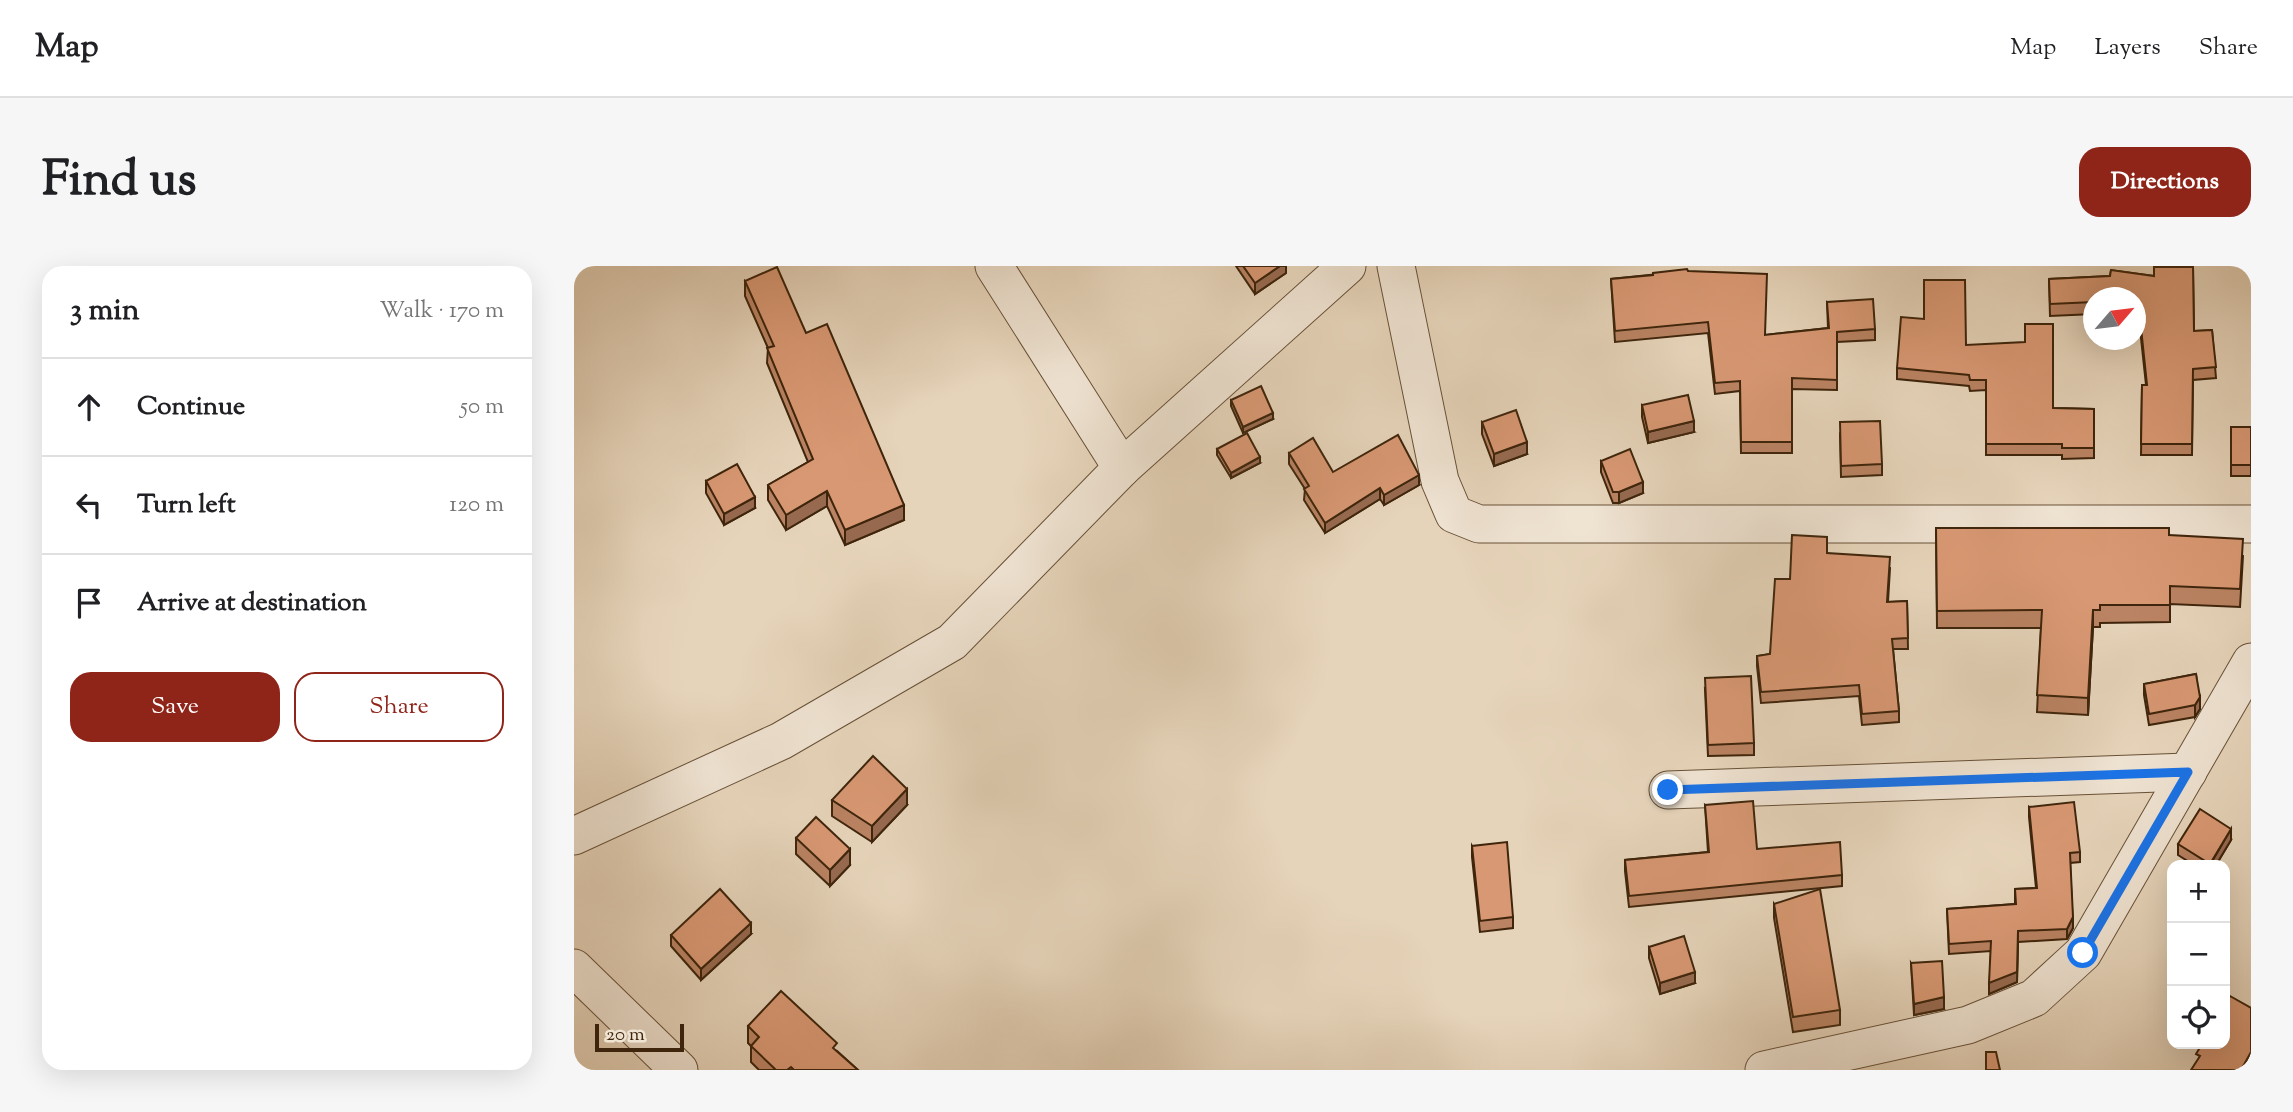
<!DOCTYPE html>
<html lang="en">
<head>
<meta charset="utf-8">
<style>
	:root { --surface:#fff; --page:#f6f6f6; --text:#202124; --muted:#757577; --line:#e0e0e0; --accent:#8f2418 }
	body { margin:0; font-family:"Sorts Mill Goudy",serif; background:var(--page); color:var(--text) }
	.controls { position:absolute; right:21px; bottom:21px; display:grid; overflow:hidden; border-radius:14px; box-shadow:0 7px 28px #0002 }
	.controls button { width:63px; height:63px; display:grid; place-items:center; padding:0; border:0; border-bottom:2px solid var(--line); background:var(--surface); color:var(--text); font:35px sans-serif }
	.compass { position:absolute; left:1509px; top:21px; width:63px; height:63px; border-radius:50%; background:var(--surface); box-shadow:0 7px 28px #0002; rotate:62deg }
	.scale { position:absolute; left:21px; bottom:18px; width:89px; box-sizing:border-box; padding-left:7px; border:4px solid #3e250c; border-top:0; font-size:19px; line-height:24px; white-space:nowrap; color:#3e250c; -webkit-text-stroke:5px #efe3d2; paint-order:stroke }
	.stop { position:absolute; width:21px; height:21px; margin:-16px; border:5px solid #1a73e8; border-radius:50%; background:#fff }
	.stop.end { background:#1a73e8; border-color:#fff; box-shadow:0 2px 7px #0008 }
	.list { margin:0; padding:0; list-style:none }
	h2 { display:flex; justify-content:space-between; align-items:center; height:91px; margin:0; padding:0 28px; font-size:30px }
	h2 small { font-size:23px; font-weight:400; color:var(--muted) }
	.list li { display:grid; grid-template-columns:46px 1fr auto; gap:21px; align-items:center; box-sizing:border-box; height:98px; padding:0 28px; border-top:2px solid var(--line) }
	.list b { display:block; font-size:26px; white-space:nowrap }
	.list em { font-size:23px; font-style:normal; color:var(--muted) }
	.actions { display:flex; gap:14px; padding:21px 28px }
	.actions a { flex:1; padding:16px 0; border:2px solid var(--accent); border-radius:21px; text-align:center; font-size:24px; color:var(--accent) }
	.actions .main { background:var(--accent); color:#fff }
	.icon { flex:none; width:38px; height:38px; fill:none; stroke:currentColor; stroke-width:2; stroke-linecap:round; stroke-linejoin:round }
	.map { position:relative; flex:none; width:1677px; height:804px; overflow:hidden; border-radius:21px }
	header { display:flex; align-items:center; gap:42px; box-sizing:border-box; height:98px; padding:0 35px; background:var(--surface); border-bottom:2px solid var(--line) }
	header strong { font-size:33px }
	nav { display:flex; gap:38px; margin-inline-start:auto; font-size:24px }
	.intro { display:flex; align-items:center; justify-content:space-between; box-sizing:border-box; height:168px; padding:0 42px }
	h1 { margin:0; font-size:49px }
	.button { padding:18px 32px; border-radius:21px; background:var(--accent); color:#fff; font-size:24px; font-weight:700 }
	main { display:flex; gap:42px; padding:0 42px }
	aside { flex:1; background:var(--surface); border-radius:21px; box-shadow:0 7px 28px #0002 }
	.map>svg:first-child { display:block }
	.lines { fill:none; stroke-linecap:round; stroke-linejoin:round }
	.minor-casing { stroke:#685138; stroke-width:39 }
	.minor { stroke:#efe3d2; stroke-width:37 }
	.wall { fill:#ba8363; stroke:#3e250c; stroke-width:2 }
	.shaded-wall { fill:#976a50; stroke:#3e250c; stroke-width:2 }
	.building { fill:#d89873; stroke:#3e250c; stroke-width:2 }
	.route { stroke:#1a73e8; stroke-width:9 }
</style>
</head>
<body>
<header>
<strong>Map</strong>
<nav><a>Map</a><a>Layers</a><a>Share</a></nav>
</header>
<div class="intro"><h1>Find us</h1><a class="button">Directions</a></div>
<main>
<aside>
<h2>3 min<small>Walk · 170 m</small></h2>
<ul class="list">
<li><svg class="icon" aria-label="ahead" viewBox="0 0 24 24"><path d="M12 20V5M6 11l6-6 6 6"/></svg><div><b>Continue</b></div><em>50 m</em></li>
<li><svg class="icon" aria-label="left" viewBox="0 0 24 24"><path d="M17 20v-9H6M10 6l-5 5 5 5"/></svg><div><b>Turn left</b></div><em>120 m</em></li>
<li><svg class="icon" aria-label="arrive" viewBox="0 0 24 24"><path d="M6 21V4h12l-3 4 3 4H6"/></svg><div><b>Arrive at destination</b></div></li>
</ul>
<div class="actions"><a class="main">Save</a><a>Share</a></div>
</aside>
<div class="map">
<svg width="1677" height="804" viewBox="0 0 1677 804">
	<rect width="100%" height="100%" fill="#e6d4ba"/>
	<filter id="stains"><feTurbulence type="fractalNoise" baseFrequency=".00286" numOctaves="4"/><feColorMatrix values="0 0 0 0 .2 0 0 0 0 .09 0 0 0 0 .02 0 0 0 .5 -.17"/></filter>
	<radialGradient id="worn" r=".72"><stop offset=".6" stop-color="#630" stop-opacity="0"/><stop offset="1" stop-color="#630" stop-opacity=".3"/></radialGradient>
	<g class="lines">
		<g class="minor-casing">
			<g id="minor">
				<polyline points="420,0 548,202"/>
				<polyline points="822,0 866,215 880,248 905,258 1677,258"/>
				<polyline points="1094,524 1614,506"/>
				<polyline points="0,570 207,475 378,376 548,202 773,0"/>
				<polyline points="0,702 105,804"/>
				<polyline points="1190,804 1394,759 1460,732 1509,687 1677,396"/>
			</g>
		</g>
		<use href="#minor" class="minor"/>
	</g>
	<g class="wall">
		<polygon points="662,0 712,0 712,7 681,28"/>
		<polygon points="1580,1 1619,1 1620,65 1638,64 1642,112 1619,114 1618,189 1567,189 1568,119 1572,119 1566,63 1562,62 1562,32 1520,32 1520,48 1476,50 1475,13 1536,10 1537,4 1580,10"/>
		<polygon points="1114,5 1191,69 1254,62 1253,36 1301,63 1301,74 1263,76 1263,124 1218,123 1218,187 1167,187 1166,125 1141,128 1134,67 1041,76 1037,13"/>
		<polygon points="171,15 232,67 330,254 271,279 253,240 212,264 194,234 194,219 234,196 193,97 194,82 171,30"/>
		<polygon points="1392,79 1479,142 1520,143 1520,192 1488,193 1488,189 1412,189 1412,124 1396,125 1395,120 1323,113 1323,102"/>
		<polygon points="657,134 699,153 669,167 657,140"/>
		<polygon points="1068,139 1120,166 1074,177 1068,151"/>
		<polygon points="908,156 953,188 920,200 908,168"/>
		<rect x="1657" y="161" width="20" height="49"/>
		<polygon points="1266,168 1308,198 1308,209 1267,211"/>
		<polygon points="643,183 686,197 657,212 643,189"/>
		<polygon points="715,187 759,206 845,219 810,239 806,233 751,267 730,234 731,223 715,198"/>
		<polygon points="1027,195 1069,227 1045,237 1039,237 1027,206"/>
		<polygon points="132,215 181,242 150,259 132,227"/>
		<polygon points="1362,262 1595,269 1669,290 1666,341 1596,338 1596,356 1526,357 1526,361 1519,361 1514,449 1463,446 1467,362 1363,362"/>
		<polygon points="1253,287 1316,302 1314,336 1333,335 1334,383 1319,383 1325,445 1325,456 1288,459 1285,430 1187,437 1183,400 1183,390 1196,388 1216,313"/>
		<polygon points="1622,408 1626,443 1621,451 1575,459 1570,429 1570,418"/>
		<polygon points="1131,423 1180,477 1180,489 1134,490"/>
		<polygon points="258,534 333,539 298,576 258,550"/>
		<polygon points="1131,539 1183,583 1268,609 1268,620 1055,641 1051,605 1051,594 1134,586"/>
		<polygon points="1455,541 1506,586 1506,596 1496,597 1499,662 1493,673 1444,676 1443,716 1415,728 1417,685 1375,688 1373,643 1441,638 1441,623 1462,622 1455,551"/>
		<polygon points="222,572 276,599 256,620 222,588"/>
		<polygon points="1657,574 1642,599 1620,599 1604,589 1604,578"/>
		<polygon points="898,580 939,651 939,662 906,666 898,591"/>
		<polygon points="1200,638 1266,744 1266,759 1219,766 1200,652"/>
		<polygon points="1598,654 1598,672 1595,670 1595,659"/>
		<polygon points="177,668 127,714 97,680 97,669"/>
		<polygon points="1075,681 1121,717 1086,728 1075,692"/>
		<polygon points="1337,697 1370,743 1340,749"/>
		<polygon points="174,760 263,785 284,804 185,804 177,796 177,780 174,777"/>
	</g>
	<g class="shaded-wall">
		<polygon points="706,0 712,0 712,7 681,28 681,17"/>
		<polygon points="699,147 699,153 669,167 669,161"/>
		<polygon points="1120,155 1120,166 1074,177 1074,166"/>
		<polygon points="953,176 953,188 920,200 920,188"/>
		<polygon points="686,191 686,197 657,212 657,207"/>
		<polygon points="845,209 845,219 810,239 810,229"/>
		<polygon points="1069,216 1069,227 1045,237 1045,226"/>
		<polygon points="806,222 806,233 751,267 751,257"/>
		<polygon points="253,225 253,240 212,264 212,249"/>
		<polygon points="181,231 181,242 150,259 150,248"/>
		<polygon points="330,239 330,254 271,279 271,264"/>
		<polygon points="1519,344 1519,361 1514,449 1514,432"/>
		<polygon points="1626,431 1626,443 1621,451 1621,439"/>
		<polygon points="333,523 333,539 298,576 298,560"/>
		<polygon points="1657,563 1657,574 1642,599 1636,599"/>
		<polygon points="276,583 276,599 256,620 256,604"/>
		<polygon points="1499,651 1499,662 1493,673 1493,663"/>
		<polygon points="177,657 177,668 127,714 127,703"/>
		<polygon points="1444,665 1443,716 1415,728 1415,717"/>
		<polygon points="1121,706 1121,717 1086,728 1086,717"/>
		<polygon points="1370,731 1370,743 1340,749 1340,738"/>
		<polygon points="1677,786 1677,797 1673,804 1667,804"/>
	</g>
	<g class="building">
		<polygon points="669,0 706,0 681,17"/>
		<polygon points="203,1 232,67 253,58 330,239 271,264 253,225 212,249 194,219 239,193 193,82 200,80 171,15"/>
		<polygon points="1580,1 1619,1 1620,65 1638,64 1642,101 1619,103 1618,178 1567,178 1568,119 1573,119 1566,52 1562,51 1562,32 1520,32 1520,36 1476,38 1475,13 1536,10 1537,4 1580,10"/>
		<polygon points="1113,3 1114,5 1193,8 1191,69 1255,62 1253,36 1299,33 1301,63 1263,66 1263,114 1218,112 1218,176 1167,176 1166,115 1141,117 1134,56 1041,65 1037,13 1079,9 1079,7"/>
		<polygon points="1350,14 1391,14 1392,79 1451,76 1451,58 1479,58 1479,142 1520,143 1520,182 1488,182 1488,178 1412,178 1412,114 1396,114 1395,109 1323,102 1327,51 1350,53"/>
		<polygon points="687,120 699,147 669,161 657,134"/>
		<polygon points="1114,129 1120,155 1074,166 1068,139"/>
		<polygon points="942,144 953,176 920,188 908,156"/>
		<polygon points="1306,155 1308,198 1267,200 1266,156"/>
		<rect x="1657" y="161" width="20" height="38"/>
		<polygon points="673,167 686,191 657,207 643,183"/>
		<polygon points="824,169 845,209 810,229 806,222 751,257 730,223 735,220 715,187 739,172 759,206"/>
		<polygon points="1056,183 1069,216 1045,226 1039,226 1027,195"/>
		<polygon points="163,198 181,231 150,248 132,215"/>
		<polygon points="1362,262 1595,262 1595,269 1669,273 1666,323 1596,320 1596,339 1526,339 1526,344 1519,344 1514,432 1463,429 1468,344 1363,345"/>
		<polygon points="1218,269 1253,271 1253,287 1316,291 1313,336 1333,335 1334,372 1318,373 1325,445 1288,448 1285,419 1187,426 1183,390 1196,388 1201,313 1216,313"/>
		<polygon points="1622,408 1626,431 1621,439 1575,448 1570,418"/>
		<polygon points="1177,410 1180,477 1134,479 1131,412"/>
		<polygon points="299,490 333,523 298,560 258,534"/>
		<polygon points="1179,535 1183,583 1266,576 1268,609 1055,630 1051,594 1135,586 1131,539"/>
		<polygon points="1500,536 1506,586 1496,587 1499,651 1493,663 1444,665 1443,706 1415,717 1417,675 1375,678 1373,643 1442,638 1441,623 1463,622 1455,541"/>
		<polygon points="1626,543 1657,563 1636,598 1604,578"/>
		<polygon points="242,551 276,583 256,604 222,572"/>
		<polygon points="933,576 939,651 906,655 898,580"/>
		<polygon points="146,623 177,657 127,703 97,669"/>
		<polygon points="1246,623 1266,744 1219,751 1200,638"/>
		<polygon points="1110,670 1121,706 1086,717 1075,681"/>
		<polygon points="1368,695 1370,731 1340,738 1337,697"/>
		<polygon points="207,725 263,777 259,782 284,804 220,804 217,801 213,804 202,804 177,780 185,771 174,760"/>
		<polygon points="1656,730 1677,742 1677,786 1667,804 1617,804 1626,790 1622,788 1628,778 1651,778 1651,739"/>
		<polygon points="1412,786 1422,786 1426,804 1412,804"/>
	</g>
	<g class="lines">
		<polyline class="route" points="1094,524 1614,506 1509,687"/>
	</g>
	<rect width="100%" height="100%" filter="url(#stains)"/>
	<rect width="100%" height="100%" fill="url(#worn)"/>
</svg>
<div class="controls">
<button>+</button>
<button>−</button>
<button><svg class="icon" aria-label="locate" viewBox="0 0 24 24"><circle cx="12" cy="12" r="6"/><path d="M12 2v4M12 18v4M2 12h4M18 12h4"/></svg></button>
</div>
<svg class="compass" viewBox="-18 -18 36 36"><path d="M0-13l5 13h-10z" fill="#e53935"/><path d="M0 13l5-13h-10z" fill="#757577"/></svg>
<div class="scale">20 m</div>
<div class="stop" style="left:1509px;top:687px"></div>
<div class="stop end" style="left:1094px;top:524px"></div>
</div>
</main>
</body>
</html>
